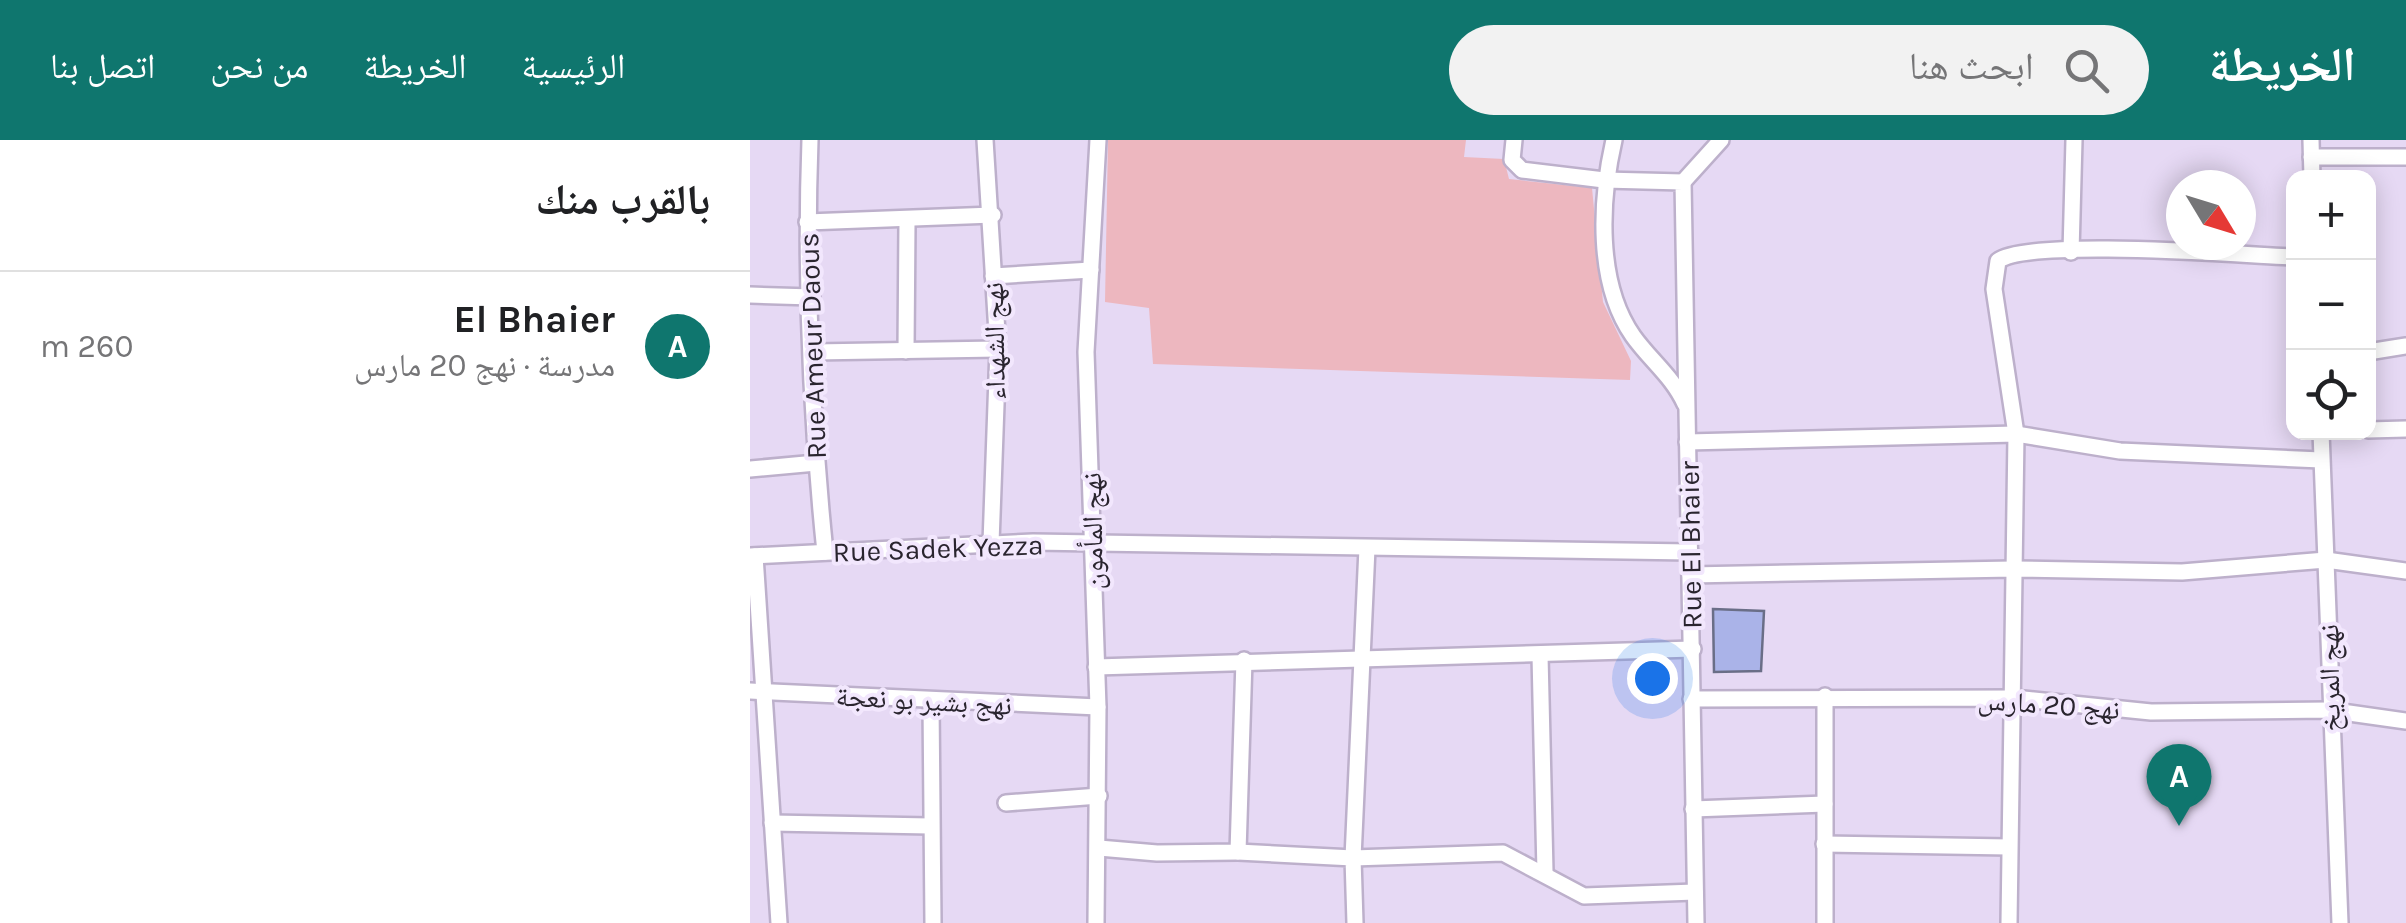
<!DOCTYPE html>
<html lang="ar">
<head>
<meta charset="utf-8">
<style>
	:root { --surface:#fff; --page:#f2f2f2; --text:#202124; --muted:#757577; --line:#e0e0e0; --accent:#0f766e }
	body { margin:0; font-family:Karla,"Noto Naskh Arabic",sans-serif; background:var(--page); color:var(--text); direction:rtl }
	.controls { position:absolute; right:30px; top:30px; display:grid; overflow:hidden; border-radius:20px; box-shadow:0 5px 25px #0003 }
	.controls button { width:90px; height:90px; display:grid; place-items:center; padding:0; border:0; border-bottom:2px solid var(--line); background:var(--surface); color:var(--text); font:50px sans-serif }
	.compass { position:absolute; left:1416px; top:30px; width:90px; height:90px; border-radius:50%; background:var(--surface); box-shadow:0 5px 25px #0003; rotate:128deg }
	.you { position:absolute; left:902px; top:538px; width:35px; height:35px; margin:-25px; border:8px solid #fff; border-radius:50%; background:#1a73e8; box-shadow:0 0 0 15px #1a73e833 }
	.badge { display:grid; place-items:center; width:65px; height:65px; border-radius:50%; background:var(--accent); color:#fff; font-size:32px; font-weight:700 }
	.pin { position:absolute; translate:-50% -82px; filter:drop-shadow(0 2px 5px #0008) }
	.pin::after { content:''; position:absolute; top:52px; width:35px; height:30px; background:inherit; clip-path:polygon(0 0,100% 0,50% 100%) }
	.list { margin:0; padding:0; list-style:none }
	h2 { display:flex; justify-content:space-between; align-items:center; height:130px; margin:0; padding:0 40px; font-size:42px }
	h2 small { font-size:32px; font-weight:400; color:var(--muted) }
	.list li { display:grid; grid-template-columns:65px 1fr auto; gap:30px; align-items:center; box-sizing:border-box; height:150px; padding:0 40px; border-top:2px solid var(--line) }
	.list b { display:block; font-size:38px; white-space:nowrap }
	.list p { margin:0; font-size:32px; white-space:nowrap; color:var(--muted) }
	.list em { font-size:32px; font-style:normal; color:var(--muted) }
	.icon { flex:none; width:55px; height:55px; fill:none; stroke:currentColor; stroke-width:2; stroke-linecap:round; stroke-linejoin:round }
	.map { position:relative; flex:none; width:1656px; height:783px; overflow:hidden; direction:ltr }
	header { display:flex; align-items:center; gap:60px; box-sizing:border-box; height:140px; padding:0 50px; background:var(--accent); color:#fff }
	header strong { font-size:48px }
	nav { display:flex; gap:55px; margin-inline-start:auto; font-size:35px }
	.search { width:700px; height:90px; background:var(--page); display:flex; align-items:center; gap:25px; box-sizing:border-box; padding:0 35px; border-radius:55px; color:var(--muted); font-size:38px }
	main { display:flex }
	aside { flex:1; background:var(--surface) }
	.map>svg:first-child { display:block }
	.green { fill:#edb7bf }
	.building { fill:#aab3e8; stroke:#6a6e87; stroke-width:2.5 }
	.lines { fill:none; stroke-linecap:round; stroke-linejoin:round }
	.minor-casing { stroke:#bdb0cb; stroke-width:20 }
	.minor { stroke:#fff; stroke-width:15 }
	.labels { text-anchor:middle; stroke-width:8; stroke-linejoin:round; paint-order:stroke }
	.street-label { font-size:28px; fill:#2a252f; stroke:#f2e7fd }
</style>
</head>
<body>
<header>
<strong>الخريطة</strong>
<div class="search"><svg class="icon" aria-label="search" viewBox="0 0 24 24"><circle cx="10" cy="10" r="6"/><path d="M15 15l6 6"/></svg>ابحث هنا</div>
<nav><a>الرئيسية</a><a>الخريطة</a><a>من نحن</a><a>اتصل بنا</a></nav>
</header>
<main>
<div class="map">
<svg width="1656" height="783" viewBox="0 0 1656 783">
	<rect width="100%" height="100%" fill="#e6d9f4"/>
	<polygon class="green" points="358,0 716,0 714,17 754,19 759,39 842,48 853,162 881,221 880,240 403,224 399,168 355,162"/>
	<polygon class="building" points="963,469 1014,471 1011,531 964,532"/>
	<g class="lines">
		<g class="minor-casing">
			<g id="minor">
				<path d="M60,0C55,136 61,276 75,412"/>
				<polyline points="235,0 248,209 241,403"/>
				<polyline points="764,0 762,20 772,30 854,40 933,42 946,783"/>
				<path d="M864,0C850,61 846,143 883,196C900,220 923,237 935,264"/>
				<polyline points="1561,0 1562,38"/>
				<polyline points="1561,17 1656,17"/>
				<polyline points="933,42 971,0"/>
				<polyline points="57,82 243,75"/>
				<polyline points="1321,112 1324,0"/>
				<polyline points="243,136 341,130"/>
				<polyline points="0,155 62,157"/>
				<polyline points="156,211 157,82"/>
				<polyline points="63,212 248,209"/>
				<polyline points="1618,212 1656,206"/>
				<polyline points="1618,290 1656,289"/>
				<polyline points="1571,292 1590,783"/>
				<polyline points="937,302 1266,294 1370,311 1571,320"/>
				<polyline points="0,329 66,323"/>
				<polyline points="617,408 603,718 753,713 834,756 945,752"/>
				<polyline points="0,416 283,402 940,412"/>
				<polyline points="5,416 29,783"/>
				<polyline points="940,435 1263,429 1432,432 1576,420 1656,431"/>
				<polyline points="790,515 795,732"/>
				<polyline points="346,527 943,509"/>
				<polyline points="0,551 348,567"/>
				<polyline points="941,559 1264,558 1401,572 1578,570 1656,581"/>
				<polyline points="181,562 183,783"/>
				<polyline points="256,663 349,656"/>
				<polyline points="943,669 1075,664"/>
				<polyline points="22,683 180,686"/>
				<polyline points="1074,704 1259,707"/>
				<polyline points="349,708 407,713 488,712 494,520"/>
				<polyline points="488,712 603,718 605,783"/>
				<polyline points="346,783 348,567 336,212 348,0"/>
				<polyline points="1075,783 1075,556"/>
				<path d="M1259,783L1266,294L1244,149L1248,121C1277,98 1494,115 1544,117"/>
			</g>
		</g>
		<use href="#minor" class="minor"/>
	</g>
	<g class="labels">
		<g class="street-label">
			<text transform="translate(244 201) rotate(-91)" y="10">نهج الشهداء</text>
			<text transform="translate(62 206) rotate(-92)" y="10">Rue Ameur Daous</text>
			<text transform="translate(342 391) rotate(-91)" y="10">نهج المأمون</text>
			<text transform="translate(940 405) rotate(-91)" y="10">Rue El Bhaier</text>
			<text transform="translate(188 408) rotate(-2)" y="10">Rue Sadek Yezza</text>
			<text transform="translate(1579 538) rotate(-91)" y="10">نهج المريخ</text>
			<text transform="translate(174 560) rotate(3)" y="10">نهج بشير بو نعجة</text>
			<text transform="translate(1299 564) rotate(4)" y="10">نهج 20 مارس</text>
		</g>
	</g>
</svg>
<div class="controls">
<button>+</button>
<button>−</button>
<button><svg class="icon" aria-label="locate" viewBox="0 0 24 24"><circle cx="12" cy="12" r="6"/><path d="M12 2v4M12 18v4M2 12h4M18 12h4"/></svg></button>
</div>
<svg class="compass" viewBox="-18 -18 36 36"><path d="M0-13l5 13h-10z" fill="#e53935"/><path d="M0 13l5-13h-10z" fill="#757577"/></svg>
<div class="you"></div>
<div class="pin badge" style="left:1429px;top:686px">A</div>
</div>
<aside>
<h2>بالقرب منك<small></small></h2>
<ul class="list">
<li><span class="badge">A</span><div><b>El Bhaier</b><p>مدرسة · نهج 20 مارس</p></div><em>260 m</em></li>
</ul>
</aside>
</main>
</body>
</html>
